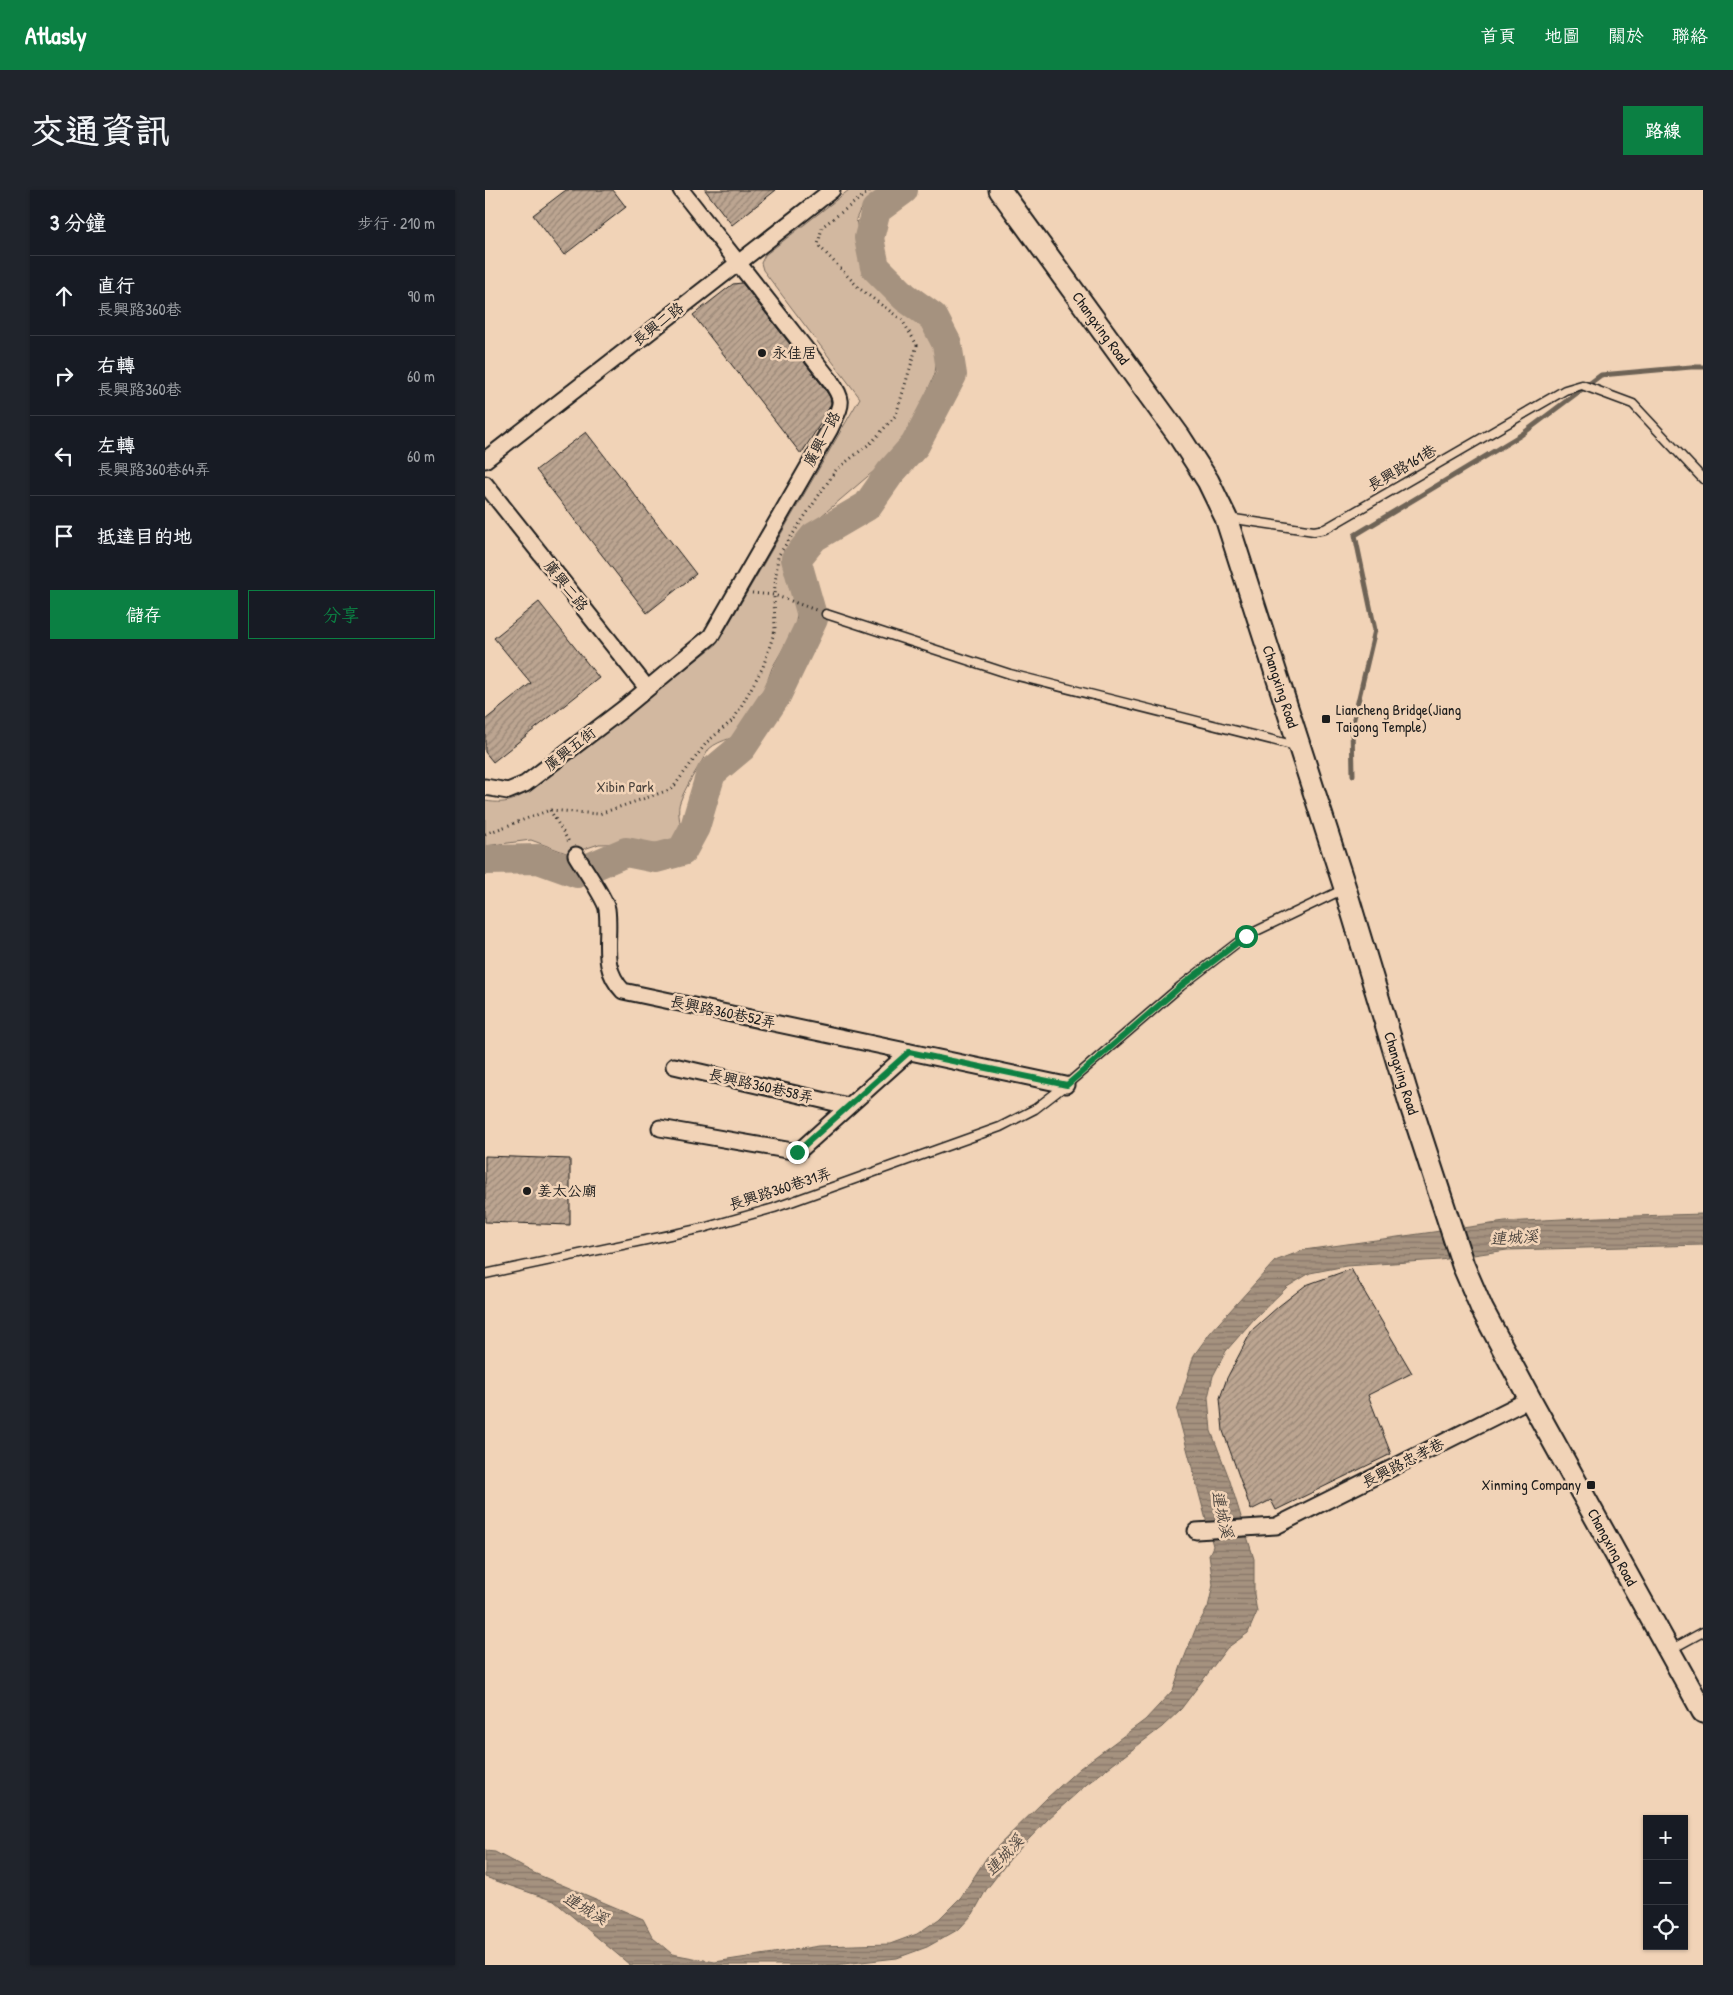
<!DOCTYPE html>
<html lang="zh-TW">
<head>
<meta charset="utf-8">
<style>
	:root { --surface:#171b24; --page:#20242c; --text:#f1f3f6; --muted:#9ea1a6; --line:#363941; --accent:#0b8043 }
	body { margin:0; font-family:"Patrick Hand","LXGW WenKai TC",sans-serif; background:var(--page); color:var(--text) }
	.controls { position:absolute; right:15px; bottom:15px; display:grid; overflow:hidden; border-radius:0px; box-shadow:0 1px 4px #0004 }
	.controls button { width:45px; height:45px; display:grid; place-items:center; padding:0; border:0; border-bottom:1px solid var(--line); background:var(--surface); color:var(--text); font:25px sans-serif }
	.stop { position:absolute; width:15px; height:15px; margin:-11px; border:4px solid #0b8043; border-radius:50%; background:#fff }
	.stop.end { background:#0b8043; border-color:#fff; box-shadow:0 1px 5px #0008 }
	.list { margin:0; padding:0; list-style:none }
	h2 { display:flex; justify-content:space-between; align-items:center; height:65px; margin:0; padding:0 20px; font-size:21px }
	h2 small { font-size:16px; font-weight:400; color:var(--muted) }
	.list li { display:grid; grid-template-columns:32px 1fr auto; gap:15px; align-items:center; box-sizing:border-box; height:80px; padding:0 20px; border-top:1px solid var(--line) }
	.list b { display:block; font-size:19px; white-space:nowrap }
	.list p { margin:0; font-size:16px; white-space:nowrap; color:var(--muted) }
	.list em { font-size:16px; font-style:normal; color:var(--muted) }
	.actions { display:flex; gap:10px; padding:15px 20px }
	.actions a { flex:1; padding:11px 0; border:1px solid var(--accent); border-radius:0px; text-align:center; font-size:18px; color:var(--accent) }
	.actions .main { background:var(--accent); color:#fff }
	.icon { flex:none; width:28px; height:28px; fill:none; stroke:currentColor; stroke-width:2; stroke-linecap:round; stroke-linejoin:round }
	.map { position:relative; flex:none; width:1218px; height:1775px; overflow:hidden; border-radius:0px }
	header { display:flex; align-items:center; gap:30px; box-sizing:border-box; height:70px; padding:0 25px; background:var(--accent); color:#fff }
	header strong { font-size:24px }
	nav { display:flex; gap:28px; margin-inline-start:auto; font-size:18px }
	.intro { display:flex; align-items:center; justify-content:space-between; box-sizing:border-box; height:120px; padding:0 30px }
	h1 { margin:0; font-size:35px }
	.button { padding:12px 22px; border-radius:0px; background:var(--accent); color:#fff; font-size:18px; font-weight:700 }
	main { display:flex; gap:30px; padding:0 30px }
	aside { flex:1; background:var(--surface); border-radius:0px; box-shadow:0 1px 4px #0004 }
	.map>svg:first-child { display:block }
	.green { fill:#d2b8a0; stroke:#776a5e }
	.water { fill:url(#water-rules); stroke:#6e6357 }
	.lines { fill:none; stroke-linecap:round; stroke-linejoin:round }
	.stream { stroke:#6e6357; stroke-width:5 }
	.river { stroke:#a5927f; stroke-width:30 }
	.building { fill:url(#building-hatch); stroke:#1c1c1c }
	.lane-casing { stroke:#1c1c1c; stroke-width:11 }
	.street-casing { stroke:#1c1c1c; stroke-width:19 }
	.secondary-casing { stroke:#1c1c1c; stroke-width:25 }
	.path { stroke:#1c1c1c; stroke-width:3; stroke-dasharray:1 4; stroke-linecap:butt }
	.lane { stroke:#f1d3b7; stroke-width:8 }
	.street { stroke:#f1d3b7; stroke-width:15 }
	.secondary { stroke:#f1d3b7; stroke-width:21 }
	.route { stroke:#0b8043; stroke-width:6 }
	.poi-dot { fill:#1c1c1c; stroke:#f1d3b7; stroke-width:2 }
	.labels { text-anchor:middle; stroke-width:5; stroke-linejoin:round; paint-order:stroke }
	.street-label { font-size:15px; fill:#1c1c1c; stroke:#f1d3b7 }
	.poi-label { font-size:15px; fill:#1c1c1c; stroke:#f1d3b7; text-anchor:start }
	.park-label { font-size:15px; fill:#4a433d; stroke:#f1d3b7 }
	.water-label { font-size:16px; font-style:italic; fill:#4c453f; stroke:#f1d3b7 }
</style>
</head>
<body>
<header>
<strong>Atlasly</strong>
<nav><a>首頁</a><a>地圖</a><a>關於</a><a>聯絡</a></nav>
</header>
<div class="intro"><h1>交通資訊</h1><a class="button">路線</a></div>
<main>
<aside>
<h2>3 分鐘<small>步行 · 210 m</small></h2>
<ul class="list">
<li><svg class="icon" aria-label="ahead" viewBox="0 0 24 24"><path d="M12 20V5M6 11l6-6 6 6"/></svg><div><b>直行</b><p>長興路360巷</p></div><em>90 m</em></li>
<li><svg class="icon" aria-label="right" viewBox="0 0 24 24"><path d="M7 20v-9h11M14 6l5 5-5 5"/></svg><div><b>右轉</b><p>長興路360巷</p></div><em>60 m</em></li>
<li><svg class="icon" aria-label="left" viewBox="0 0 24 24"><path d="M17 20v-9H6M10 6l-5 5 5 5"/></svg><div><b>左轉</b><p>長興路360巷64弄</p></div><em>60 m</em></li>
<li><svg class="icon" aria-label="arrive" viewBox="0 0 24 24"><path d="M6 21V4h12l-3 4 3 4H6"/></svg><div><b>抵達目的地</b></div></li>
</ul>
<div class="actions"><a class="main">儲存</a><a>分享</a></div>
</aside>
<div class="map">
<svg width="1218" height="1775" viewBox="0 0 1218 1775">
	<defs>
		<pattern id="water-rules" width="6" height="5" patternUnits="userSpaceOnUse" patternTransform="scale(1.25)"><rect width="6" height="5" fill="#a5927f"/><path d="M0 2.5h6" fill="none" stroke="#867667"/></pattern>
		<pattern id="building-hatch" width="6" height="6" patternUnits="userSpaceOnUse" patternTransform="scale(1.25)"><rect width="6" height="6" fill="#bca591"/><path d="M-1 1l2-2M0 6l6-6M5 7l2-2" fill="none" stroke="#988676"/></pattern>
	</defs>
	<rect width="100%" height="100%" fill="#f1d3b7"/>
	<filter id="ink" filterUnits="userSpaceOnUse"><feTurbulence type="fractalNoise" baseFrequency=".02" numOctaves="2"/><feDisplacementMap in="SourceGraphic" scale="10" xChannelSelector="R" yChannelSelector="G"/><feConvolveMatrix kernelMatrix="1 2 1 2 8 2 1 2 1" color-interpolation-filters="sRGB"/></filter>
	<g filter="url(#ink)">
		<path class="green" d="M364,0H397L375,20L371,29L377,63L386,87L395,98L407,108L433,122L447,139L453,153L450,184L430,229L419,249L402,270L315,344L305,357L304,363L303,378L315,404L310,438L287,478L266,537C254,549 236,548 224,559C215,575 201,595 195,612C190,626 202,641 189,653L114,654L84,664L46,650L0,656V611C25,615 32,609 52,595L232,454L375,208L278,80L276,73L280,65Z"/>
		<polygon class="water" points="1218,1024 1218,1055 1022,1060 955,1070 861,1076 825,1083 802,1097 769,1129 741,1161 728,1186 723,1207 726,1241 744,1288 769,1369 769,1404 772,1422 763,1443 742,1458 696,1519 677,1537 602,1594 563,1629 525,1669 501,1700 488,1724 474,1739 442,1757 412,1768 349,1775 145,1775 69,1711 0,1687 0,1661 10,1662 49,1683 158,1729 168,1748 187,1764 230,1772 334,1756 405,1754 432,1744 454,1729 476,1707 502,1667 562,1608 595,1578 660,1530 688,1500 696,1476 711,1438 723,1417 728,1395 724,1365 728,1356 692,1221 709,1165 725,1143 790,1071 819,1060 1020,1032 1115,1027"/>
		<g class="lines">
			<polyline class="stream" points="868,585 867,537 890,440 870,345 1036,245 1116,185 1206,177 1218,177"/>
			<polyline class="river" points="0,670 53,669 92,683 141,662 171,668 197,661 210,637 226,583 257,557 291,506 328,429 311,369 329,347 382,316 405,283 430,255 467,185 462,154 448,127 420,107 390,77 384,48 391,20 418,0"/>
		</g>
		<g class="building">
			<polygon points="81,0 128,0 141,17 79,65 48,25"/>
			<polygon points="220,0 291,0 247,35"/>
			<polygon points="257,93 337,195 345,207 346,213 341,225 316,264 208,125 248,94"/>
			<polygon points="101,242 211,384 162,423 51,280"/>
			<polygon points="54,412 114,488 8,572 0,562 0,530 46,493 9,448"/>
			<polygon points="0,966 85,969 85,1035 0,1032"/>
			<polygon points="866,1079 927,1183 883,1205 906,1264 791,1320 786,1310 766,1320 738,1241 735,1208 742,1188 767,1140 794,1116 821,1095"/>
		</g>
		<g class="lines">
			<g class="lane-casing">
				<g id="lane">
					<polyline points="743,328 829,341 840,339 1080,200 1097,195 1148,214 1218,289"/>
					<polyline points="341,424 525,484 811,556"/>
					<polyline points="0,1084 218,1038 289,1018 515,937 550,919 581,895 696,796 761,746 859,699"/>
					<polyline points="1185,1460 1218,1442"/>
				</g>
			</g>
			<g class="street-casing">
				<g id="street">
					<polyline points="0,270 347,0"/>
					<polyline points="0,294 162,498"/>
					<path d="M0,597L23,601L40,594L138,519L226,446L345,239C356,214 361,213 345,190L196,0"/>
					<path d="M91,665C98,677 120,708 122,719C126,750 114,776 138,801L581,895"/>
					<polyline points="189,876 363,916"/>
					<polyline points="175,938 313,962 424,862"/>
					<polyline points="711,1341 791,1336 1045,1209"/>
				</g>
			</g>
			<g class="secondary-casing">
				<g id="secondary">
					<path id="s1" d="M515,0L694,246L723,291L741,328L860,698L924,910L978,1075L997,1119L1045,1209L1218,1522"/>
				</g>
			</g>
			<g class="path">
				<polyline points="267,403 289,405 331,420"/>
				<polyline points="65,620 84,652"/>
				<polyline points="0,644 65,620 114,624 187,599 222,552 249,529 278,477 290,440 289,405 293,366 351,280 388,251 411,225 432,155 417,130 375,99 333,55 337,37 386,0"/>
			</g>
			<use href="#lane" class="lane"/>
			<use href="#street" class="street"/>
			<use href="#secondary" class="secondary"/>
		</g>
	</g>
	<g class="lines" filter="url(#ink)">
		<polyline class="route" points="312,962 424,862 582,895 696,796 761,746"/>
	</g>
	<g class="poi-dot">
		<circle cx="277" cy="163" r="5"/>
		<rect x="836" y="524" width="10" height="10" rx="2.5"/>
		<circle cx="42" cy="1001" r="5"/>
		<rect x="1101" y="1290" width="10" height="10" rx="2.5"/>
	</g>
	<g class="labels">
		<g class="street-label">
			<text transform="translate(173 134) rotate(-38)" y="5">長興二路</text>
			<text dy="5" stroke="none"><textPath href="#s1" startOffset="171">Changxing Road</textPath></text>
			<text transform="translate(337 249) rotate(-62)" y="5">廣興一路</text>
			<text transform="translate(917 278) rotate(-30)" y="5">長興路161巷</text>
			<text transform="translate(81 396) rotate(51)" y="5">廣興二路</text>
			<text dy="5" stroke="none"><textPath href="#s1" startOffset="576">Changxing Road</textPath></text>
			<text transform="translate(85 559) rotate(-38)" y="5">廣興五街</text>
			<text transform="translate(238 822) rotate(12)" y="5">長興路360巷52弄</text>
			<text dy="5" stroke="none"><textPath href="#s1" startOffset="981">Changxing Road</textPath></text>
			<text transform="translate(276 896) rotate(13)" y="5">長興路360巷58弄</text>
			<text transform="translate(295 999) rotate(-18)" y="5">長興路360巷31弄</text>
			<text transform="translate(918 1273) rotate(-27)" y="5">長興路忠孝巷</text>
			<text dy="5" stroke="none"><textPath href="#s1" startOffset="1502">Changxing Road</textPath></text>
		</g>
		<g class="poi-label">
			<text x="287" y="168">永佳居</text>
			<text x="851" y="525">Liancheng Bridge(Jiang<tspan x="851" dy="17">Taigong Temple)</tspan></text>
			<text x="52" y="1006">姜太公廟</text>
			<text x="1096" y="1300" text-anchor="end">Xinming Company</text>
		</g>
		<g class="park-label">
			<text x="140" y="602">Xibin Park</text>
		</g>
		<g class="water-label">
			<text transform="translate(1029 1047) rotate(-4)" y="6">連城溪</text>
			<text transform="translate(738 1324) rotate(77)" y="6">連城溪</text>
			<text transform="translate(519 1665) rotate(-48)" y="6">連城溪</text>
			<text transform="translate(101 1718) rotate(29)" y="6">連城溪</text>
		</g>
	</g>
</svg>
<div class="controls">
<button>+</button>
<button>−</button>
<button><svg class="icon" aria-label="locate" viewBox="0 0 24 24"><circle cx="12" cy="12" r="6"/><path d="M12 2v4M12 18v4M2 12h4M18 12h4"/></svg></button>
</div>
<div class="stop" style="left:761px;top:746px"></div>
<div class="stop end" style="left:312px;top:962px"></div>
</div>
</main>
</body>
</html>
